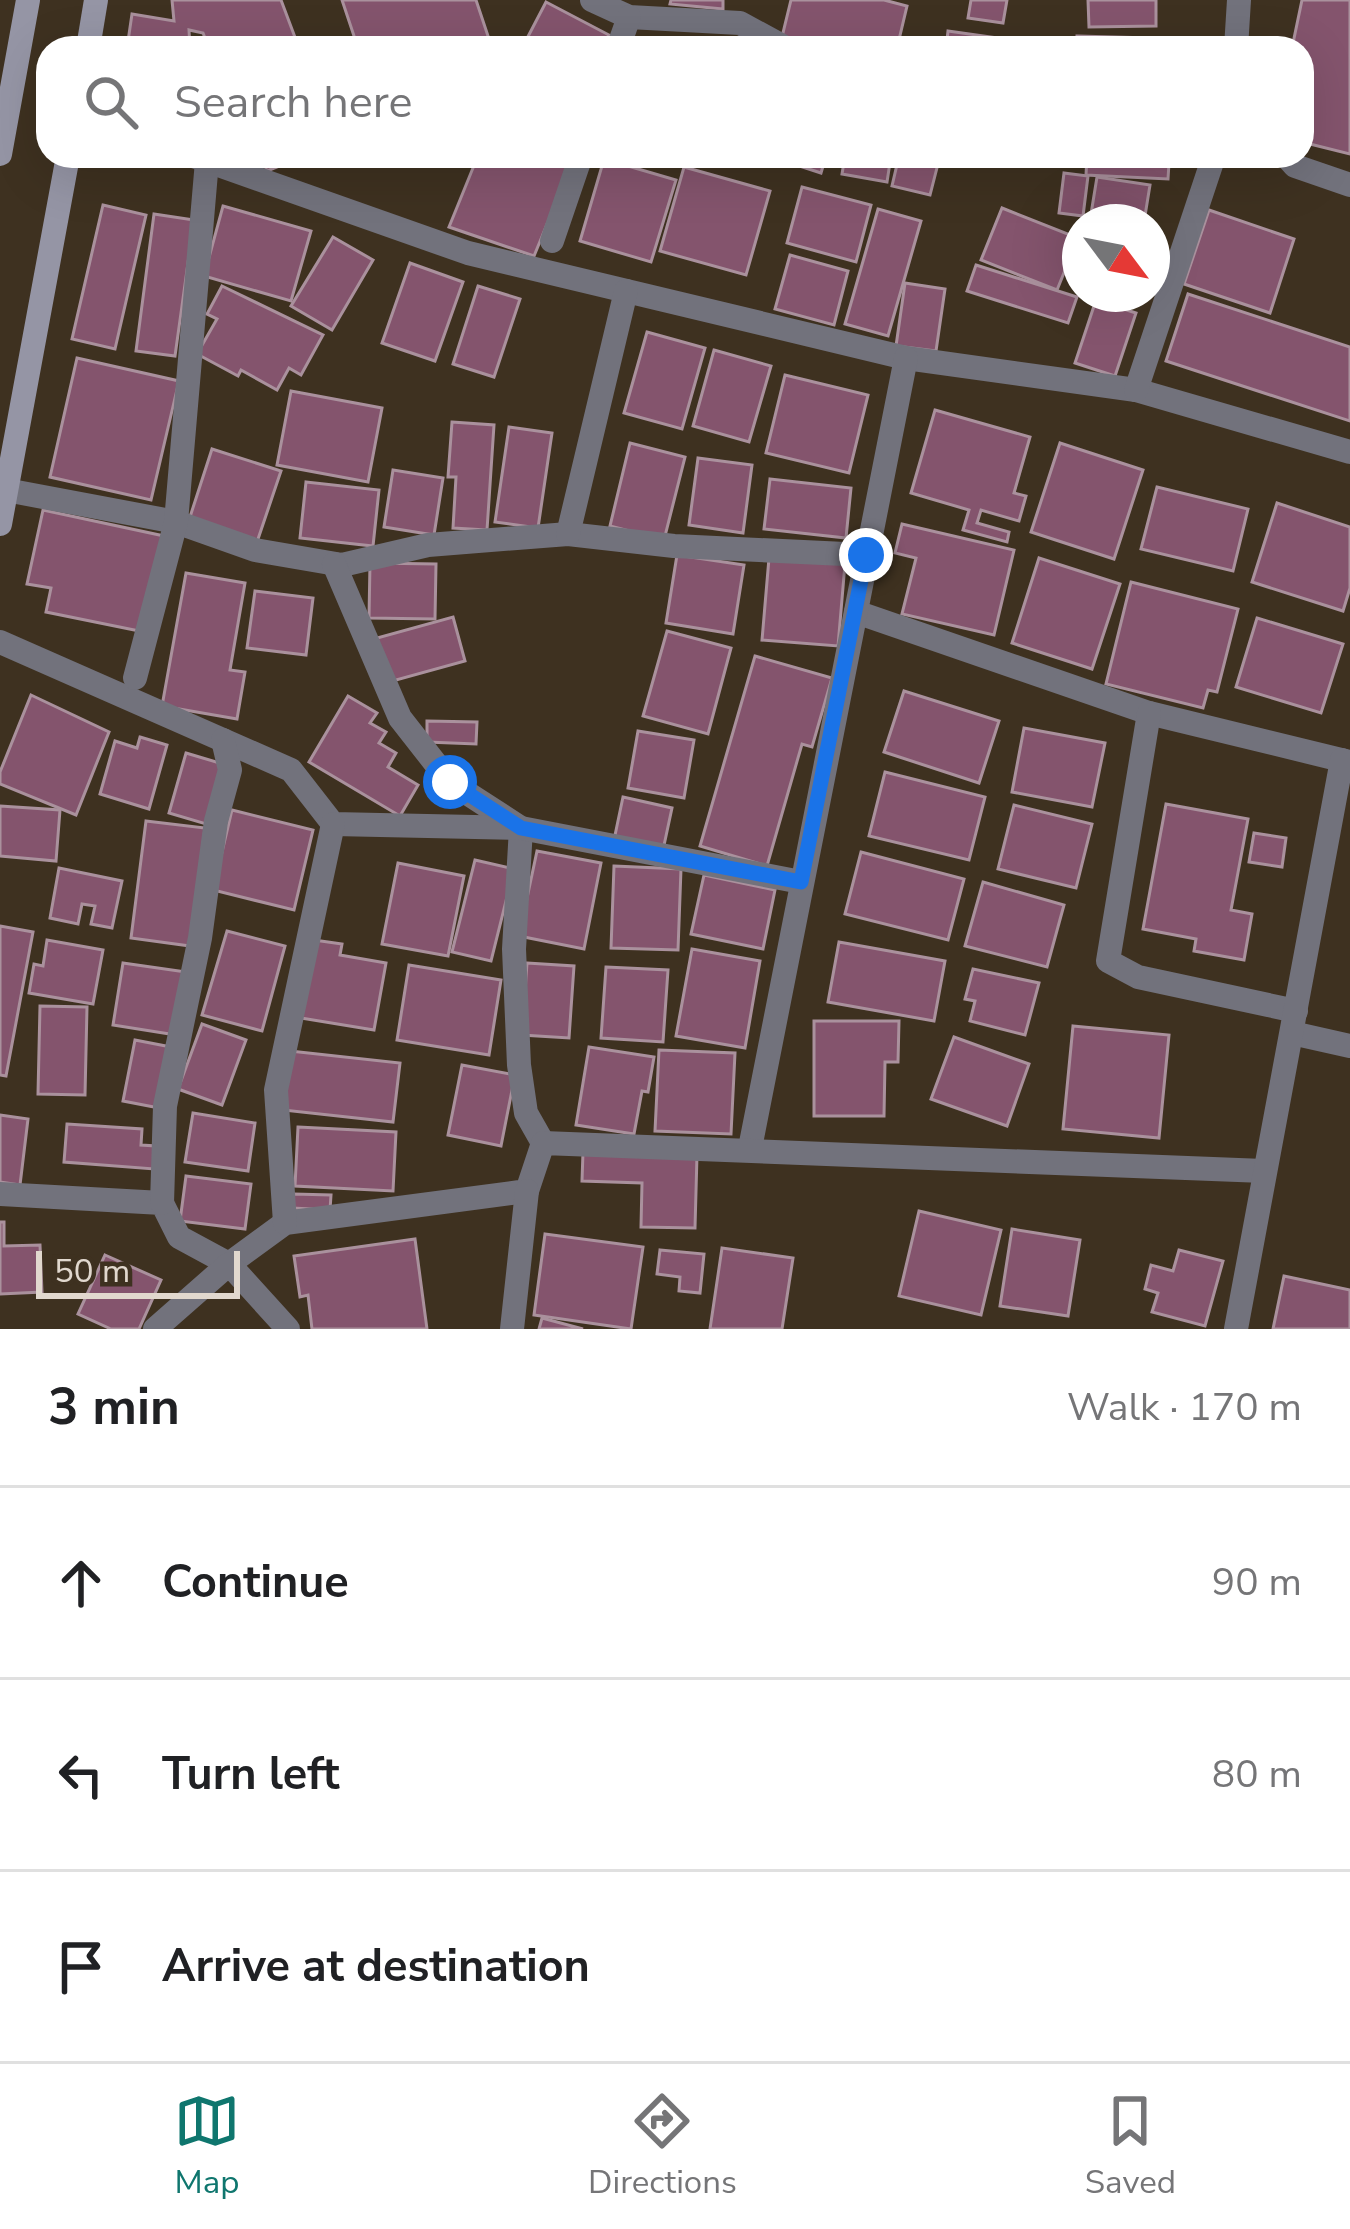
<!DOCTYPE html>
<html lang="en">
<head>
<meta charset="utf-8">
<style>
	:root { --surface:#fff; --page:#f2f2f2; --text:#202124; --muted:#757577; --line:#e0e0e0; --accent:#0f766e }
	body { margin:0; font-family:"Nunito Sans",sans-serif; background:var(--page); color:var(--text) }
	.compass { position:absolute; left:1062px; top:204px; width:108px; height:108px; border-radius:50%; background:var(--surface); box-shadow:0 12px 48px #0002; rotate:122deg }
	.scale { position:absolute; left:36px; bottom:30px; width:204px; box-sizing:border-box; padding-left:12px; border:6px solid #e1d8ce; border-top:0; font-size:33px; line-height:42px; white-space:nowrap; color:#e1d8ce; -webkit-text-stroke:9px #3e3120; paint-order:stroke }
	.stop { position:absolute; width:36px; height:36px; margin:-27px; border:9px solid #1a73e8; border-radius:50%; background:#fff }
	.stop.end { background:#1a73e8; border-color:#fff; box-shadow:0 3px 12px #0008 }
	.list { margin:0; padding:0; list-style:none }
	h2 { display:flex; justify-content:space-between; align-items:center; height:156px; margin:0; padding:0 48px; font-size:51px }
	h2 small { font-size:39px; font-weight:400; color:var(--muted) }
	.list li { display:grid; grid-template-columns:78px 1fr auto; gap:36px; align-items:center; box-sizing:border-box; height:192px; padding:0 48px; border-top:3px solid var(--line) }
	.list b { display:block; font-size:45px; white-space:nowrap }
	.list em { font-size:39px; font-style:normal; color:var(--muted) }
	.icon { flex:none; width:66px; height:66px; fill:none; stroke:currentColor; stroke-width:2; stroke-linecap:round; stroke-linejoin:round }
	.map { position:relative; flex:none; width:1350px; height:1329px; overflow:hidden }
	.search { position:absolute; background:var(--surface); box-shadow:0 12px 48px #0002; left:36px; right:36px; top:36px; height:132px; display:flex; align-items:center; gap:30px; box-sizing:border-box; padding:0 42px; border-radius:36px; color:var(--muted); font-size:45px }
	.sheet { height:732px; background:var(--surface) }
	nav { display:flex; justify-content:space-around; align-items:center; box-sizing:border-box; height:168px; border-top:3px solid var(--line); background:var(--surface); font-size:33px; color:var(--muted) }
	nav a { display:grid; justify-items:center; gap:6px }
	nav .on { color:var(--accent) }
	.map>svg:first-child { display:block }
	.building { fill:#84546d; stroke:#aa919d; stroke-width:3 }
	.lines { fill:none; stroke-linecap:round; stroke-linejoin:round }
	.minor { stroke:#72727c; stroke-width:24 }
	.secondary { stroke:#9595a5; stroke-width:24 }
	.route { stroke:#1a73e8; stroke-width:15 }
</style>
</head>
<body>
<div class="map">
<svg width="1350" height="1329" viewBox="0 0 1350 1329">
	<rect width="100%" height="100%" fill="#3e3120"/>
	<g class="building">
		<polygon points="172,0 281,0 299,48 209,48 203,33 189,30 190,48 127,48 132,14 174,21"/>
		<polygon points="342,0 476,0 492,48 358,48"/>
		<polygon points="671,0 723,0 723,9 670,4"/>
		<polygon points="791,0 884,0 907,6 897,48 824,48 782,37"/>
		<polygon points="971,0 1007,0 1003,23 968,18"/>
		<polygon points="1088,0 1156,0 1156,26 1089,27"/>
		<polygon points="1302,0 1350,0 1350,154 1302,142 1302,48 1292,48"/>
		<polygon points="546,2 609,35 602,48 522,48"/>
		<polygon points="948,31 998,38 997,48 946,48"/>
		<polygon points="1077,36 1150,38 1150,48 1077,48"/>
		<polygon points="261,156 304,156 267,171"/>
		<polygon points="483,156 575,156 534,256 449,227 475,163 479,165"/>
		<polygon points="769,156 826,156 821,173"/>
		<polygon points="845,156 891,156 887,182 842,174"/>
		<polygon points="899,156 940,156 930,195 892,186"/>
		<polygon points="1087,156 1145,156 1145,162 1169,163 1168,179 1086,175"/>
		<polygon points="604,159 676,180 651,262 580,241"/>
		<polygon points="684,167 770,191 746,275 660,251"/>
		<polygon points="1064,173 1088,176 1083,216 1059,213"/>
		<polygon points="1097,177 1150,185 1144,222 1091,214"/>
		<polygon points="802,187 871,205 856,262 787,243"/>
		<polygon points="103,205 146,215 115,349 72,339"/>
		<polygon points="223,206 311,231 291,301 204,276"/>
		<polygon points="1002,208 1078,238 1057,290 981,260"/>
		<polygon points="878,209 921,221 888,336 845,324"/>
		<polygon points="1209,210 1294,239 1270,313 1184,284"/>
		<polygon points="154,214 194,220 175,356 136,351"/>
		<polygon points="333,237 373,260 332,330 291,306"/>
		<polygon points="790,255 848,271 834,325 775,309"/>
		<polygon points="410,263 463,282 435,361 382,343"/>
		<polygon points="976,265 1077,297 1068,323 967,291"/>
		<polygon points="905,283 945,289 936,351 896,346"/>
		<polygon points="222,286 323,335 301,375 289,368 277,390 241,370 238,376 197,354 217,319 207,314"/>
		<polygon points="478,286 520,299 494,377 453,364"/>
		<polygon points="1085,294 1137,294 1135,304"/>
		<polygon points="1188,294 1350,347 1350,421 1166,361"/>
		<polygon points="1096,300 1136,313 1115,376 1075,363"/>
		<polygon points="647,332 705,348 682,429 624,413"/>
		<polygon points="714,350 771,366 749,442 693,426"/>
		<polygon points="77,358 179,381 151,500 50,477"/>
		<polygon points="785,375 868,395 849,473 766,453"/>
		<polygon points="291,391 382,408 368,482 277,465"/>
		<polygon points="935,410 1030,437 1014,493 1026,496 1019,521 981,510 977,523 1009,532 1007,542 963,530 969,510 911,493"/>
		<polygon points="452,422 494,425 487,530 453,528 456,477 448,477"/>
		<polygon points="509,427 552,433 538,528 495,522"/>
		<polygon points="630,443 685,457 664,540 610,526"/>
		<polygon points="1060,443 1143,470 1114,559 1031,532"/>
		<polygon points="212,449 281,471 257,542 189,520"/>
		<polygon points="698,458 752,465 743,533 689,525"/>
		<polygon points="393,470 443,478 434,535 384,527"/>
		<polygon points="770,479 851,488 846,538 764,529"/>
		<polygon points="306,482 379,490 373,546 300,538"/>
		<polygon points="1157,487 1248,509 1233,571 1141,549"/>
		<polygon points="1277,503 1350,527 1350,588 1343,611 1252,582"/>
		<polygon points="43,510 164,536 144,632 46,612 51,588 27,584"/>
		<polygon points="902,524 1014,550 994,635 902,614 916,558 895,553"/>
		<polygon points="677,555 744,565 733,634 666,623"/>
		<polygon points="769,558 845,564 838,646 762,640"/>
		<polygon points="1039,558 1120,584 1092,669 1012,643"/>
		<polygon points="370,563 436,564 435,619 369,618"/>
		<polygon points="186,573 245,583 230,670 245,672 237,719 162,706"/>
		<polygon points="1131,582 1238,609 1217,692 1208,690 1203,708 1106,684"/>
		<polygon points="255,591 313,598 306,655 247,648"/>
		<polygon points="453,617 465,661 389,682 377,638"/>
		<polygon points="1257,618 1343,644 1321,713 1236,687"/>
		<polygon points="667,631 731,648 708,734 643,716"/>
		<polygon points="755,656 832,678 812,747 802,744 767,866 700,846"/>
		<polygon points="904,691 999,721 979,783 884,752"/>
		<polygon points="31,695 109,732 76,815 0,784 0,772"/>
		<polygon points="348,696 377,713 370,723 386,732 379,743 396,753 388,767 418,785 400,816 309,762"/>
		<polygon points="427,721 477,722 476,744 427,742"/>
		<polygon points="1024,728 1105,743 1092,807 1012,792"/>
		<polygon points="638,731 694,740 684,798 628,788"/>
		<polygon points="140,737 167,745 149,809 100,794 115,741 137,748"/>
		<polygon points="186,753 223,764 206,824 169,813"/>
		<polygon points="885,772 985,797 969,860 869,836"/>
		<polygon points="623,797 672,808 663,850 614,840"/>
		<polygon points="1166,804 1248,819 1231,910 1252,914 1244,960 1194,951 1196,939 1143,929"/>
		<polygon points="1014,805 1092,824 1076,888 998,869"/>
		<polygon points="0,806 60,810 56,861 0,856"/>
		<polygon points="232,810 313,830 294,910 213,890"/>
		<polygon points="146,821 205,828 190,946 131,938"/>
		<polygon points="1254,833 1286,838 1282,867 1249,862"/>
		<polygon points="537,851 601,863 584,949 519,936"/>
		<polygon points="861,852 964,879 948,940 845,914"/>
		<polygon points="475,860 514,869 491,961 452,952"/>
		<polygon points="398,863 464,876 448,956 382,944"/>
		<polygon points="614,866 681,869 678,950 611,948"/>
		<polygon points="59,868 122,881 112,928 91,924 95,906 82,904 78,924 50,918"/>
		<polygon points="704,875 775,890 763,949 691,934"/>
		<polygon points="983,882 1064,905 1047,967 965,946"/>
		<polygon points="0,926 33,932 6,1076 0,1075"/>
		<polygon points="227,931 285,946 262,1031 202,1015"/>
		<polygon points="47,940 103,950 93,1004 29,993 34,964 43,966"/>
		<polygon points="314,940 342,944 340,955 386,963 374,1030 301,1018"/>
		<polygon points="839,942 945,961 934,1021 828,1002"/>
		<polygon points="692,949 760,961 745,1048 676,1036"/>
		<polygon points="123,963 186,972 176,1035 113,1025"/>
		<polygon points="527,963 574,966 569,1038 522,1035"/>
		<polygon points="409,965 501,980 489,1055 397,1040"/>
		<polygon points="606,967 668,970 663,1042 601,1038"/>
		<polygon points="973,969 1039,983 1025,1035 970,1021 975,1001 965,999"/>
		<polygon points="40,1006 87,1007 85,1095 38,1094"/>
		<polygon points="814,1021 899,1021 898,1062 885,1062 884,1116 814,1116"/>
		<polygon points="202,1024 246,1040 222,1105 178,1089"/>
		<polygon points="1073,1026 1169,1035 1159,1138 1063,1129"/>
		<polygon points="954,1037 1029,1064 1007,1126 931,1099"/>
		<polygon points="135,1040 171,1047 159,1108 123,1101"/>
		<polygon points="589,1047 654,1057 648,1092 642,1091 634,1134 576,1125"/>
		<polygon points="659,1050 735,1053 731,1134 655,1131"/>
		<polygon points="290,1051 400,1063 393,1122 283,1110"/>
		<polygon points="462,1065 515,1075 501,1146 448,1135"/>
		<polygon points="193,1113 255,1123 248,1171 185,1162"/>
		<polygon points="0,1115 28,1119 20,1185 0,1182"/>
		<polygon points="67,1124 142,1129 141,1145 156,1146 154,1169 64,1162"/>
		<polygon points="298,1127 396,1132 393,1191 295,1186"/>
		<polygon points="583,1152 697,1155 695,1228 641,1227 642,1183 582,1181"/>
		<polygon points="186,1176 251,1184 245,1229 180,1221"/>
		<polygon points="293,1194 331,1195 330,1210 292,1208"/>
		<polygon points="919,1211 1001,1230 981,1315 899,1296"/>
		<polygon points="0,1222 4,1222 4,1246 40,1245 42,1292 0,1294"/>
		<polygon points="1012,1229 1080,1240 1068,1316 1000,1306"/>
		<polygon points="545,1234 643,1247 631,1329 534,1315"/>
		<polygon points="415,1239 427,1329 312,1329 308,1295 300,1297 294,1256"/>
		<polygon points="722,1248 793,1258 782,1329 710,1329"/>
		<polygon points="660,1250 704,1254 700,1293 679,1291 680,1277 657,1274"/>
		<polygon points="1179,1250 1223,1261 1205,1326 1152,1312 1158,1293 1145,1289 1151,1265 1173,1271"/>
		<polygon points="105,1255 161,1280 139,1329 111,1329 78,1314"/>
		<polygon points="1284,1276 1350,1290 1350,1329 1273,1329"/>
		<polygon points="542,1318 583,1329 539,1329"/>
	</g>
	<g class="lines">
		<g class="minor">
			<polyline points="592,0 629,17 740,23 786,48"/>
			<polyline points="618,48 629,17"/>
			<polyline points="1236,48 1239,0"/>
			<polyline points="193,156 468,253 906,358 1136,390 1350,452"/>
			<polyline points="1286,156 1295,166 1350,185"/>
			<polyline points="552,241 581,156"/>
			<polyline points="1136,390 1214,156"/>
			<polyline points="6,490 176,522 255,550 342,565 428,545 568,534 674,546 866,555"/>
			<polyline points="568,534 626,291"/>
			<polyline points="334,564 400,718 450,782 521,828 514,949 519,1065 526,1113 543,1143"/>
			<polyline points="856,612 1149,713 1350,762"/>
			<polyline points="0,642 291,770 333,824 521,828 801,882"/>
			<polyline points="135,678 176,522 207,161"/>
			<polyline points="1149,713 1108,961 1138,977 1296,1011"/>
			<polyline points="1292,1033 1350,1046"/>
			<polyline points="750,1148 906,358"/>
			<polyline points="0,1194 162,1203 179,1237 229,1264 285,1223 527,1191 543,1143 1264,1171"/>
			<polyline points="162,1203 165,1106 200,938 216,821 230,770 223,740"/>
			<polyline points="285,1223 276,1090 333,824"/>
			<polyline points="155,1329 229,1264 288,1329"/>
			<polyline points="512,1329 527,1191"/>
			<polyline points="1236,1329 1342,760"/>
		</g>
		<g class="secondary">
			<polyline points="88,48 96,0"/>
			<polyline points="0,154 28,0"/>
			<polyline points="0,524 68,156"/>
		</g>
	</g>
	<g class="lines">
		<polyline class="route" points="450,782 521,828 801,882 866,555"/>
	</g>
</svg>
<svg class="compass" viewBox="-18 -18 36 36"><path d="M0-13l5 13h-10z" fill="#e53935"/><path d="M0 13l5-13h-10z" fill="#757577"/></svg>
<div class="scale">50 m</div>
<div class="stop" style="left:450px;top:782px"></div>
<div class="stop end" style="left:866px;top:555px"></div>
<div class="search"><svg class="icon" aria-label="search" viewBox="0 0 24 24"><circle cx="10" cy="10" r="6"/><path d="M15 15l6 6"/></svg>Search here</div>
</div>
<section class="sheet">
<h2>3 min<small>Walk · 170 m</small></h2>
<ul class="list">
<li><svg class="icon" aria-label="ahead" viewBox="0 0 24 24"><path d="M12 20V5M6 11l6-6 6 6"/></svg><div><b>Continue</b></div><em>90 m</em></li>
<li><svg class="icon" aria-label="left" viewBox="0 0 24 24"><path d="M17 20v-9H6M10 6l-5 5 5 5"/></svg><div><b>Turn left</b></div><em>80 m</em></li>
<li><svg class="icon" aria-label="arrive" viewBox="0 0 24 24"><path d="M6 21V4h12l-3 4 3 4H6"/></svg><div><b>Arrive at destination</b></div></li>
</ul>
</section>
<nav>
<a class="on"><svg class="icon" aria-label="map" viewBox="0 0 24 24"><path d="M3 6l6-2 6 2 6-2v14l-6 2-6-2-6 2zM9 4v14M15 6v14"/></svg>Map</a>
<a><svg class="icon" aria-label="directions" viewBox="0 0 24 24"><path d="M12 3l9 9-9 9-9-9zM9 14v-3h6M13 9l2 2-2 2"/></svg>Directions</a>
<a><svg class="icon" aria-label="saved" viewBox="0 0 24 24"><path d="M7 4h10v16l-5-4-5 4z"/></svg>Saved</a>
</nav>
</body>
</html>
